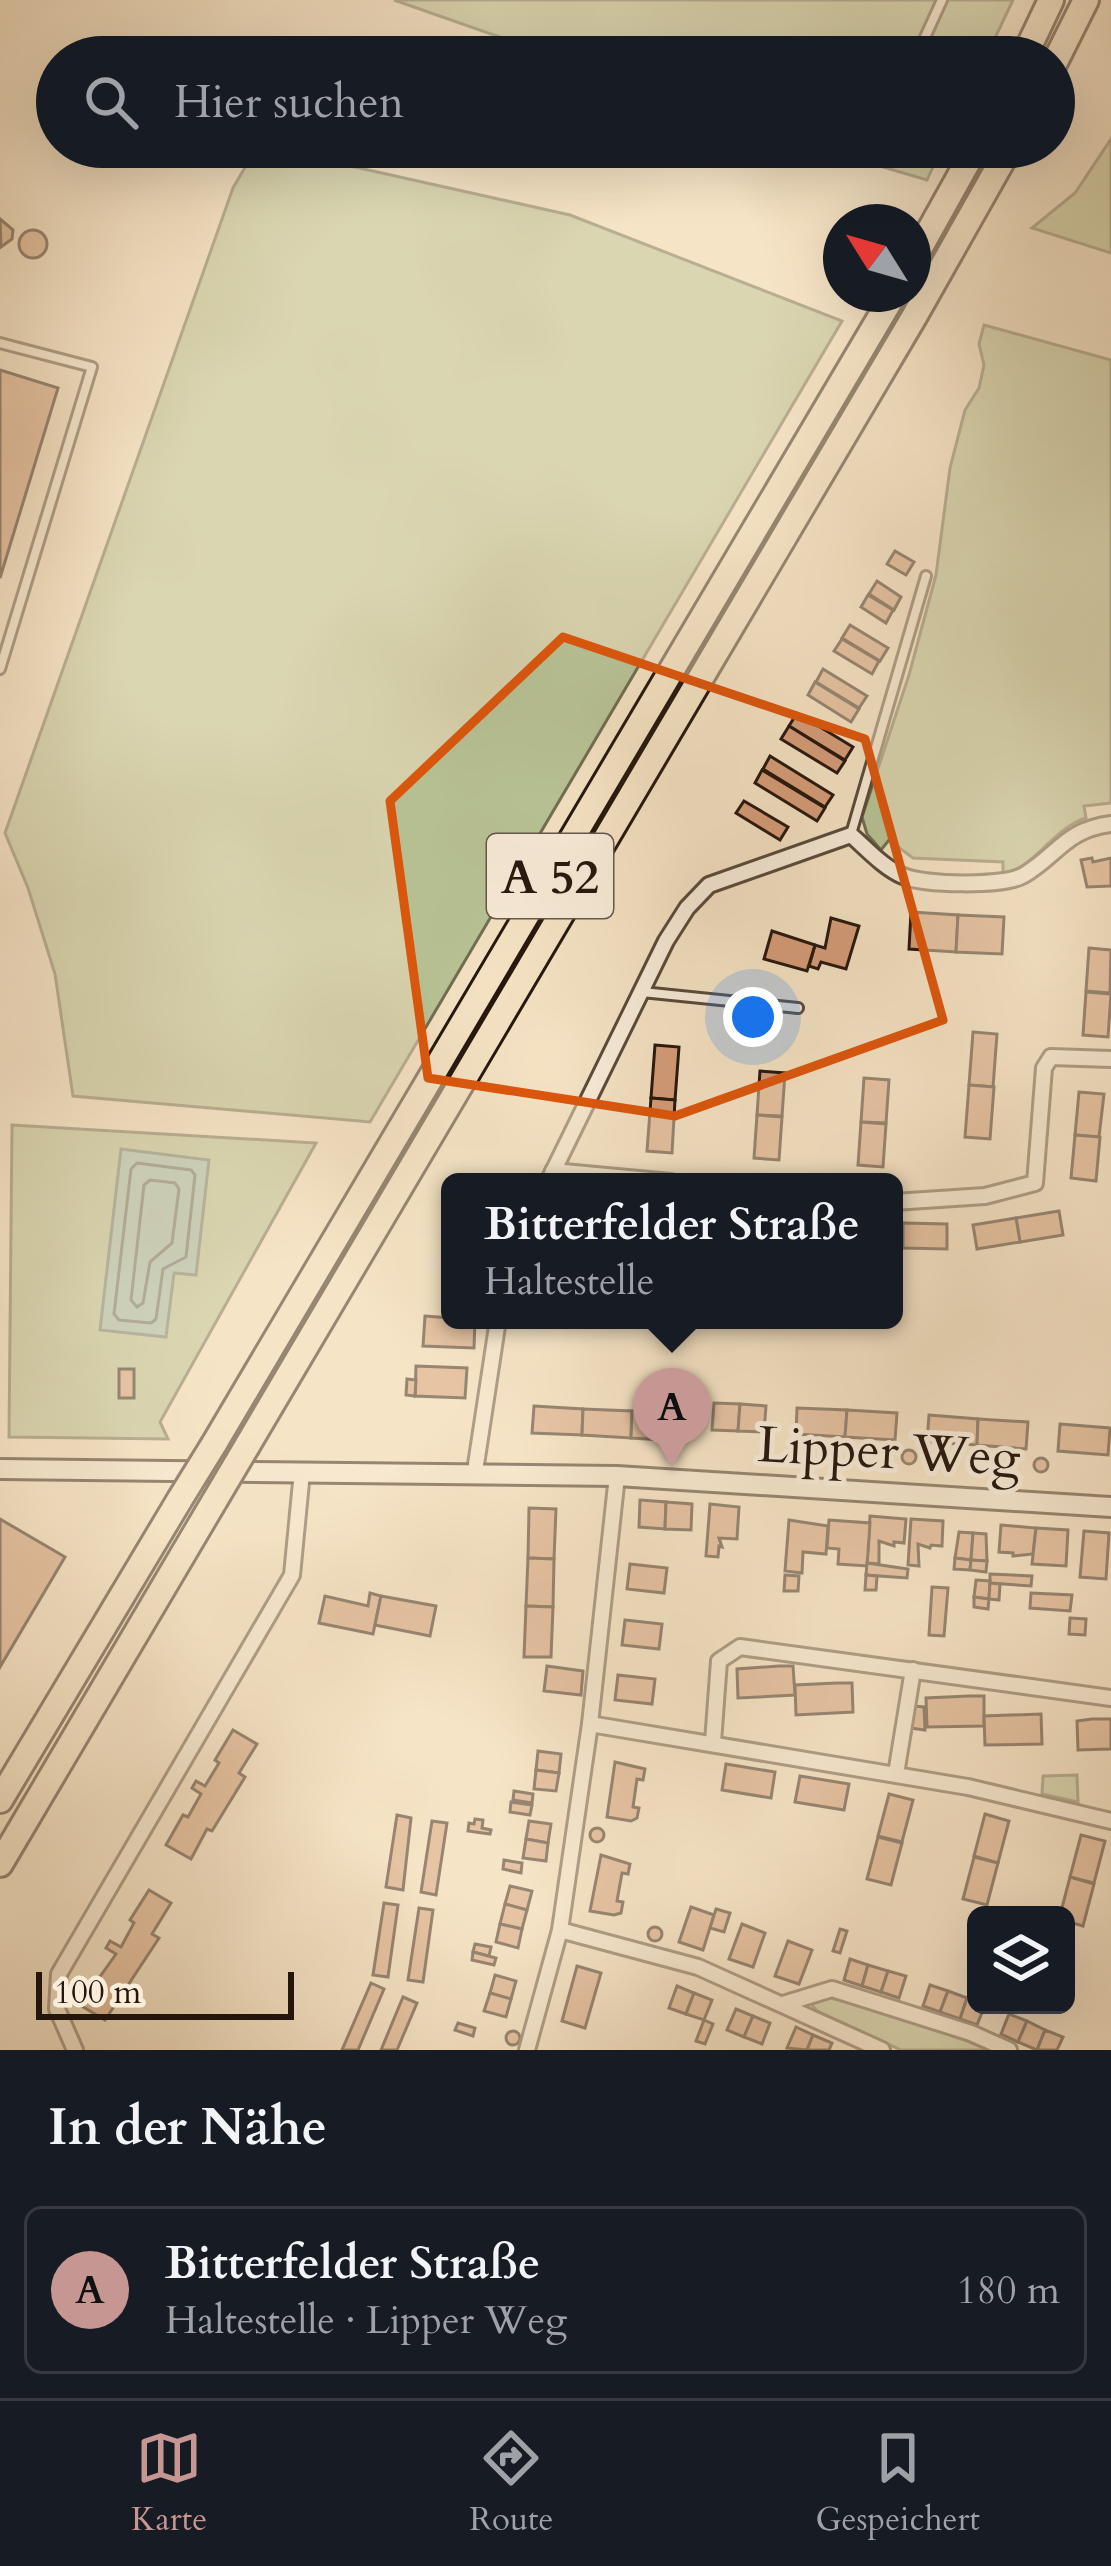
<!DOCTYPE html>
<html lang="de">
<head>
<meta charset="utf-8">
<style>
	:root { --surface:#171b24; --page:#242831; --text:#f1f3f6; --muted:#9ea1a6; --line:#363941; --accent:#c59692 }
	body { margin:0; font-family:Cardo,serif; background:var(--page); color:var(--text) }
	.controls { position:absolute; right:36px; bottom:36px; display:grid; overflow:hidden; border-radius:18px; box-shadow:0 12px 48px #0002 }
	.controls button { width:108px; height:108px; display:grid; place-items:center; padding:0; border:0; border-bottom:3px solid var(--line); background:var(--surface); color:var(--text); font:60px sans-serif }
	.compass { position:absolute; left:823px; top:204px; width:108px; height:108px; border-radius:50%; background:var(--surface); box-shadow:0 12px 48px #0002; rotate:307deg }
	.scale { position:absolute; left:36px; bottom:30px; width:258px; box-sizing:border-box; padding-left:12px; border:6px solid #25160d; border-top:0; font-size:33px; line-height:42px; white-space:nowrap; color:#25160d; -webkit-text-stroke:9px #f9edda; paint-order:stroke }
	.you { position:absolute; left:753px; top:1017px; width:42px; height:42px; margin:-30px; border:9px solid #fff; border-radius:50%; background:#1a73e8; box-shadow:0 0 0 18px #1a73e833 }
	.badge { display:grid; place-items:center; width:78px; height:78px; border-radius:50%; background:var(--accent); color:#111; font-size:39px; font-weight:700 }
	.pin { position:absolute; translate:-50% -99px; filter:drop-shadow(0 3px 6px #0008) }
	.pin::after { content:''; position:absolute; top:63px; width:42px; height:36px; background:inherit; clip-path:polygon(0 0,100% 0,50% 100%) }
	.popup { position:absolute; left:441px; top:1173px; width:462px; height:156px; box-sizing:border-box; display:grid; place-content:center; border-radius:18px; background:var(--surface); filter:drop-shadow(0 3px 9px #0005); font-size:39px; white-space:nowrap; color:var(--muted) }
	.popup b { font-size:45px; color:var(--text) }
	.popup::after { content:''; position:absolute; left:50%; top:100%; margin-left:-24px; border:24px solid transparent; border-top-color:var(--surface) }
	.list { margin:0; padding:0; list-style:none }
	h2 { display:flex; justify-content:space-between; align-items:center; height:156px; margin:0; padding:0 48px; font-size:51px }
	h2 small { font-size:39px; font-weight:400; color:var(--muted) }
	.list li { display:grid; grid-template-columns:78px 1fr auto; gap:36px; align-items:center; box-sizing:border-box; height:168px; margin:0 24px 24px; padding:0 24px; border:3px solid var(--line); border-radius:18px }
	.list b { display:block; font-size:45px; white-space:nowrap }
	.list p { margin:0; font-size:39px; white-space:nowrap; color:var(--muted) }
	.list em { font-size:39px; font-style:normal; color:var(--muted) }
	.icon { flex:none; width:66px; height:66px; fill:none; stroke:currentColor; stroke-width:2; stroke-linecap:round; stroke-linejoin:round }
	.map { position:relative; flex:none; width:1111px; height:2050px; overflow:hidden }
	.search { position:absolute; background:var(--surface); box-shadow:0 12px 48px #0002; left:36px; right:36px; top:36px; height:132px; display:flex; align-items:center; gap:30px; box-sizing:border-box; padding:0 42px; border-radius:66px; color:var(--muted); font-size:45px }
	.sheet { height:348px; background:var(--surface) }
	nav { display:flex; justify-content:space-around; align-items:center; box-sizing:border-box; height:168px; border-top:3px solid var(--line); background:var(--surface); font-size:33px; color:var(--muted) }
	nav a { display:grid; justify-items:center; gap:6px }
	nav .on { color:var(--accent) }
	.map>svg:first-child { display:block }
	.green { fill:#b9c598; stroke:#6f6e52; stroke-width:3 }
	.water { fill:#9ebfaf; stroke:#6e7b6e; stroke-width:3 }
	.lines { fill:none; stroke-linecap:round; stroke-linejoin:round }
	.shore { stroke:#626a5e; stroke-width:3 }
	.building { fill:#d69d7a; stroke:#25160d; stroke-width:3 }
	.lane-casing { stroke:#594a3b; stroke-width:14 }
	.street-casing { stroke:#594a3b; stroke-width:20 }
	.secondary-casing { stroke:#25160d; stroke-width:24 }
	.highway-casing { stroke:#25160d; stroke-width:30 }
	.lane { stroke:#f9edda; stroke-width:8 }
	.street { stroke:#f9edda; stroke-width:14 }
	.secondary { stroke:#f9edda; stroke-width:18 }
	.highway { stroke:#f6e4c6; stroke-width:24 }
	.highway-bridge-casing { stroke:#25160d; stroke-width:30; stroke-linecap:butt }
	.highway-bridge { stroke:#f6e4c6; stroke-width:24 }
	.marked { fill:none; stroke:#de560c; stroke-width:9; stroke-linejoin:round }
	.labels { text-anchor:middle; stroke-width:10; stroke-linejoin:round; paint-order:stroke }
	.shield { fill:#f9edda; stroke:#65564a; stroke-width:3 }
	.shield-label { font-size:48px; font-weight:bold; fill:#25160d }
	.street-label { font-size:51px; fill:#25160d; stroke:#f9edda }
</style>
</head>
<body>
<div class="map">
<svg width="1111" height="2050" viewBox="0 0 1111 2050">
	<rect width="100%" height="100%" fill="#f6e4c6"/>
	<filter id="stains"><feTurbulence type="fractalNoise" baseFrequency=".00167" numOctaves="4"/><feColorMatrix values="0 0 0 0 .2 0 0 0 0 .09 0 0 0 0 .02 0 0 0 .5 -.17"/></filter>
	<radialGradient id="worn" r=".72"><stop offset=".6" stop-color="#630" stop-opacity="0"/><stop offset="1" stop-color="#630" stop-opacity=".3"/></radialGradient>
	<g class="green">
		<polygon points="394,0 1013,0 986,57 557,57"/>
		<polygon points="1111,139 1111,253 1032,228 1075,193"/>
		<polygon points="815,147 942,147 927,180"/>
		<polygon points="251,157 355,167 570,215 842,321 370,1122 73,1096 55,974 28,888 5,833 233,188"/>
		<path d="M984,325L1111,360V803L1084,806L1086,818C1053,828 1036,867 1003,874V862L913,858L889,840L881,850L867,834L862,817L909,675L936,575L950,468L965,410L979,388L984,365L979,344Z"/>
		<polygon points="12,1125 316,1143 160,1422 168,1439 9,1437"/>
		<polygon points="1077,1775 1078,1802 1042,1794 1043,1776"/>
		<polygon points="824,1996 913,2021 991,2050 901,2050 817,2011 812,2005"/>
	</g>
	<polygon class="water" points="121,1149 209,1160 196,1275 174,1273 166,1337 100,1330"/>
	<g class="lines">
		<g class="shore">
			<polygon points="137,1163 191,1170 195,1175 186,1257 163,1269 156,1319 151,1323 119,1320 114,1314 131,1169"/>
			<polygon points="150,1180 175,1183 179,1189 172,1243 150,1262 143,1303 137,1307 131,1300 144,1185"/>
		</g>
	</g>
	<g class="building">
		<polygon points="0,219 13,230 12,239 1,247"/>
		<circle cx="33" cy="244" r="14"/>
		<polygon points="0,370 58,388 0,578"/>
		<polygon points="895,551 914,562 906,575 887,564"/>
		<polygon points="877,581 901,597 894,610 869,594"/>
		<polygon points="868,595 893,610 886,623 861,607"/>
		<polygon points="850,625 888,648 880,661 842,638"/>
		<polygon points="842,639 879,661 872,674 834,651"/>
		<polygon points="823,669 867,696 859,708 816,682"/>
		<polygon points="815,682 859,709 851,722 808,695"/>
		<polygon points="797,713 853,747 845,760 789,726"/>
		<polygon points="789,726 845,761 837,773 781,739"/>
		<polygon points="770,756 833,795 825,807 763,769"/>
		<polygon points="762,770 825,808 817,821 755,783"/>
		<polygon points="744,801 788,827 780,840 736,813"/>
		<polygon points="1092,858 1093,862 1111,858 1111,886 1087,887 1081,860"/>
		<polygon points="911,912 958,915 956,952 909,949"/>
		<polygon points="958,915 1004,917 1002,954 956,952"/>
		<polygon points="831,918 859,926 846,969 821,962 818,969 809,966 815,945 825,948"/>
		<polygon points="772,931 815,945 807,971 764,959"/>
		<polygon points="1089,948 1111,950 1110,993 1086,991"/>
		<polygon points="1086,992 1111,994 1108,1037 1083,1035"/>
		<polygon points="973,1032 997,1034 993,1087 969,1085"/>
		<polygon points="655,1045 679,1047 675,1100 651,1098"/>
		<polygon points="760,1071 785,1073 782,1116 757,1115"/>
		<polygon points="864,1078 889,1080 886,1123 861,1122"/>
		<polygon points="969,1085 994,1087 990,1139 965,1137"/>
		<polygon points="1079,1092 1104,1094 1099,1137 1075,1135"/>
		<polygon points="651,1098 675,1100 672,1153 647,1151"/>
		<polygon points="757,1115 782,1117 779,1160 754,1158"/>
		<polygon points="861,1122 886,1124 883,1167 858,1165"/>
		<polygon points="1075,1135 1100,1137 1096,1181 1071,1178"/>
		<polygon points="1059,1211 1063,1235 1020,1242 1016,1218"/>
		<polygon points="1016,1218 1020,1242 977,1249 973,1225"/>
		<polygon points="894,1223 904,1223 903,1248 894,1248"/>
		<polygon points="903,1223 947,1224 947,1249 903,1248"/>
		<polygon points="425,1316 475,1320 474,1348 423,1346"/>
		<polygon points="416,1366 467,1368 465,1398 415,1396"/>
		<rect x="119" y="1369" width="15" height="29"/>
		<polygon points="407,1379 416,1380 415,1396 406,1395"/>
		<polygon points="714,1403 740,1404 738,1431 712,1430"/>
		<polygon points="740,1404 766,1406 764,1432 738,1431"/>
		<polygon points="534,1406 583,1409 582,1435 532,1433"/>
		<polygon points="797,1408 847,1410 845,1437 796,1434"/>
		<polygon points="583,1409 632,1411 631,1438 582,1435"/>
		<polygon points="847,1410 897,1413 895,1440 845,1437"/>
		<polygon points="632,1411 682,1414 681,1441 631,1438"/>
		<polygon points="929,1415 978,1419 977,1445 927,1442"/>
		<polygon points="978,1419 1028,1422 1026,1449 977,1445"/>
		<polygon points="1060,1424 1110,1428 1108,1455 1058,1451"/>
		<circle cx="909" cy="1457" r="7"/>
		<circle cx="1041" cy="1465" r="7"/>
		<polygon points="640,1500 666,1502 665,1529 639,1527"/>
		<polygon points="666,1502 692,1504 691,1530 665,1529"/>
		<polygon points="710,1504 739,1507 737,1539 719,1538 722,1547 719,1546 718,1557 706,1556"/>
		<polygon points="529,1508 556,1509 554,1559 528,1558"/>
		<polygon points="870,1516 906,1519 904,1543 894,1542 894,1546 879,1541 879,1564 867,1563"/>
		<polygon points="0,1519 65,1557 0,1667"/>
		<polygon points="911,1519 943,1521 942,1546 931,1545 930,1548 918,1544 919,1566 908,1565"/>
		<polygon points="789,1520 828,1526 826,1554 803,1552 802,1573 785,1571"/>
		<polygon points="829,1520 870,1523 867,1566 838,1564 839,1549 827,1548"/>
		<polygon points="1001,1525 1036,1528 1033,1554 1013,1556 1013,1553 999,1552"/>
		<polygon points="1036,1528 1068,1530 1066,1566 1032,1564"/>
		<polygon points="1084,1531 1109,1533 1106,1579 1080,1577"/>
		<polygon points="959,1532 973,1533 971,1560 955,1558"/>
		<polygon points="973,1533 986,1534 987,1561 971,1560"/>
		<polygon points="528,1558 554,1559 553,1607 526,1606"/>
		<polygon points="955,1558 971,1560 970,1570 954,1569"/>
		<polygon points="971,1560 987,1561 986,1572 970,1570"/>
		<polygon points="867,1563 908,1569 907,1578 866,1575"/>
		<polygon points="630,1564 667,1568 664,1593 627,1589"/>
		<polygon points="990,1574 1032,1576 1031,1586 990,1583"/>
		<polygon points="785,1575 799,1576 798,1591 784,1591"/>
		<polygon points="866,1575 877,1576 876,1590 865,1590"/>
		<polygon points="976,1580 990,1581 989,1599 974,1597"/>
		<polygon points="990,1583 1000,1584 999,1600 989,1599"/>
		<polygon points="932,1587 948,1588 944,1636 929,1635"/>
		<polygon points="370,1593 381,1596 373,1634 319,1623 325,1596 368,1606"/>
		<polygon points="1031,1593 1072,1595 1070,1611 1030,1608"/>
		<polygon points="381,1596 436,1606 430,1636 375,1625"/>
		<polygon points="974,1597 989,1599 988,1609 974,1607"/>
		<polygon points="526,1606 553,1607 551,1657 524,1657"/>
		<polygon points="1070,1618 1086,1619 1085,1635 1069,1634"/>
		<polygon points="625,1620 662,1624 659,1649 622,1645"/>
		<polygon points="547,1666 583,1671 581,1695 544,1691"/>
		<polygon points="779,1666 793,1666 795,1695 738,1698 737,1669"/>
		<polygon points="618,1675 655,1679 652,1704 615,1700"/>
		<polygon points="837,1683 852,1683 853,1712 796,1715 795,1685"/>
		<polygon points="969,1696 984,1696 984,1726 927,1727 926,1698"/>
		<polygon points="913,1706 924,1707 925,1730 910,1728"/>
		<polygon points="1041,1714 1042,1744 985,1745 984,1716"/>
		<polygon points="1092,1719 1111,1719 1111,1749 1078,1750 1077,1721"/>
		<polygon points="233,1730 257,1744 239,1773 245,1777 212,1831 207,1829 191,1859 166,1845 183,1815 188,1817 201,1794 192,1788 196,1781 205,1786 219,1763 215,1760"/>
		<polygon points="538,1751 561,1754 559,1773 536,1770"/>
		<polygon points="615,1762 645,1769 643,1780 637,1779 633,1807 639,1808 637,1818 631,1821 607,1817"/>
		<polygon points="726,1764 775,1772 771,1798 722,1790"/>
		<polygon points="536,1770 559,1773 556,1791 534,1789"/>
		<polygon points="800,1776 849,1784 844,1810 795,1802"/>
		<polygon points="514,1791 533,1794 532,1803 513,1800"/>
		<polygon points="889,1794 913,1800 902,1842 878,1836"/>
		<polygon points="511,1802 532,1805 530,1815 510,1812"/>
		<polygon points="985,1814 1009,1821 998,1863 974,1856"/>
		<polygon points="397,1815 411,1818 403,1890 386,1887"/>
		<polygon points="475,1819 483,1820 482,1828 491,1830 490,1834 468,1831 469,1823 474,1824"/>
		<polygon points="432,1821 447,1823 436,1895 421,1892"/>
		<polygon points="529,1821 551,1824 548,1843 526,1839"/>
		<circle cx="597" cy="1835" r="7"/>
		<polygon points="1081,1835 1105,1841 1094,1883 1070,1877"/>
		<polygon points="878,1837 902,1843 891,1885 867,1879"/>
		<polygon points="526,1839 548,1843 546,1861 523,1858"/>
		<polygon points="601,1855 630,1864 628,1874 622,1873 617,1901 623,1902 621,1913 614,1915 590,1911"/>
		<polygon points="974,1857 998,1863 987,1905 963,1899"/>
		<polygon points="504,1860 522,1863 521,1873 503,1869"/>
		<polygon points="1070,1877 1094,1884 1083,1926 1066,1921 1066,1915 1060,1915"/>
		<polygon points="510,1886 532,1891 527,1910 505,1904"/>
		<polygon points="149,1890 171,1903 152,1934 159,1938 105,2020 80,2005 116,1954 106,1948 110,1941 121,1947 134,1923 130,1920"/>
		<polygon points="384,1903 398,1905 388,1977 373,1975"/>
		<polygon points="505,1904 527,1910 522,1929 500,1924"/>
		<polygon points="691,1907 714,1915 703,1950 679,1942"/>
		<polygon points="419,1908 433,1910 423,1982 408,1980"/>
		<polygon points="716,1909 730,1913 724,1932 710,1928"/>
		<polygon points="500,1924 522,1929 518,1948 496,1942"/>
		<polygon points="742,1924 765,1933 753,1967 729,1959"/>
		<circle cx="655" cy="1934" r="7"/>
		<polygon points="840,1929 847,1931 840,1953 833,1951"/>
		<polygon points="788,1941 812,1950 799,1984 775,1976"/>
		<polygon points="475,1944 491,1947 489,1956 473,1952"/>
		<polygon points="473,1952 496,1958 494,1965 472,1960"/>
		<polygon points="850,1959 868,1965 862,1986 844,1980"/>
		<polygon points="868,1965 888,1971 881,1992 862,1986"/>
		<polygon points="577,1966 601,1973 585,2028 562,2021"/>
		<polygon points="888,1971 906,1976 899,1998 881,1992"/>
		<polygon points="495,1975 516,1981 511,1999 490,1993"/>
		<polygon points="371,1983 384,1989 358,2050 342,2050"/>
		<polygon points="930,1985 948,1991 940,2012 923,2006"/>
		<polygon points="677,1986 694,1993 686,2014 669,2008"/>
		<polygon points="948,1991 967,1998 960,2019 940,2012"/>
		<polygon points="490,1993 511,1999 506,2017 484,2011"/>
		<polygon points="694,1993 712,2000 704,2020 686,2014"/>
		<polygon points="403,1997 417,2003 397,2050 381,2050"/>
		<polygon points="967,1998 976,2001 976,2005 985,2005 977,2025 960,2019"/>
		<polygon points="736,2009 753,2016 744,2037 727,2030"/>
		<polygon points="1009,2014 1027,2021 1018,2042 1001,2034"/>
		<polygon points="753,2016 770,2023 762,2044 744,2037"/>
		<polygon points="704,2020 713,2024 705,2044 696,2041"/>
		<polygon points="1027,2021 1045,2030 1037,2050 1018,2042"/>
		<polygon points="458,2023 475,2028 473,2036 455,2030"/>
		<polygon points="796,2027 813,2035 807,2050 787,2048"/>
		<polygon points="1045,2030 1063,2037 1057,2050 1037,2050"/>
		<circle cx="513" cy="2038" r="7"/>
		<polygon points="813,2035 832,2043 829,2050 807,2050"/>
	</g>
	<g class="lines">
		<g class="lane-casing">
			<g id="lane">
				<polyline points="916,57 942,0"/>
				<polyline points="0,343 92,367 0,669"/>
				<polyline points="851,834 926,576"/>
				<polyline points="642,992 798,1008"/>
			</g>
		</g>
		<g class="street-casing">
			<g id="street">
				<polyline points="553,1171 671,1182"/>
				<path d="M548,1182L666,941L687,908L709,885L851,835C866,848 884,868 903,876C924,885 1004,887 1024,875C1059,854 1065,830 1111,824"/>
				<polyline points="894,1202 985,1196 1035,1183 1044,1068 1051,1057 1111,1059"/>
				<polyline points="475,1471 498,1320"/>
				<polyline points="590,1724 968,1787 1111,1821"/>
				<polyline points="713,1742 719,1661 740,1647 1111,1698"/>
				<polyline points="896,1774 913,1670"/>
				<polyline points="560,1930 698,1967 882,2050"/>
				<polyline points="783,2004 832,1989 971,2033 1009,2050"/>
				<polyline points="75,2050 57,2009 59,1974 292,1575 302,1472"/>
				<polyline points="527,2050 560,1930 590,1724 617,1476"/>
			</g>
		</g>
		<g class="secondary-casing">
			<polyline id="secondary" points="0,1469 617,1476 1111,1507"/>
		</g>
		<g class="highway-casing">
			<g id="highway">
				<polyline points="1024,57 1051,0"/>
				<polyline points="1054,64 1086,0"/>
				<polyline points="913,260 976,147"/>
				<polyline points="214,1444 894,294"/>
				<polyline points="247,1446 914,317 1010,147"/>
				<polyline points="0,1800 180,1499"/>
				<polyline points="0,1864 215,1500"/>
			</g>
		</g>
		<use href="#lane" class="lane"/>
		<use href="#street" class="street"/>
		<use href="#secondary" class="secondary"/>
		<use href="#highway" class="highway"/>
		<g class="highway-bridge-casing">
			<g id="highway-bridge">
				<polyline points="180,1499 214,1444"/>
				<polyline points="215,1500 247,1446"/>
			</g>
		</g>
		<use href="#highway-bridge" class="highway-bridge"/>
	</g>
	<path d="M0 0H1111V2050H0ZM563,637L865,739L943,1020L675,1116L428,1078L390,801Z" fill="#f6e4c6" fill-opacity=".55" fill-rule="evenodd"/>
	<path class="marked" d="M563,637L865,739L943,1020L675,1116L428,1078L390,801Z"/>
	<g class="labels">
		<rect class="shield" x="487" y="834" width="126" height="84" rx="9"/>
		<g class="shield-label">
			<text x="550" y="893">A 52</text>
		</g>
		<g class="street-label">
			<text transform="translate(889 1450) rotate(3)" y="18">Lipper Weg</text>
		</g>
	</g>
	<rect width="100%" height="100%" filter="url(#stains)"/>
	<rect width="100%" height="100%" fill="url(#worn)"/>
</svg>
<div class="controls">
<button><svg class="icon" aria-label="layers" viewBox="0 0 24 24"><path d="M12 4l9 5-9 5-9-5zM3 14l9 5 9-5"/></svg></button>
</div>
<svg class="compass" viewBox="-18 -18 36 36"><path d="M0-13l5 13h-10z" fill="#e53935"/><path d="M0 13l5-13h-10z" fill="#9ea1a6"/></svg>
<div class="scale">100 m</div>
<div class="you"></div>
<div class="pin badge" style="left:672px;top:1467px">A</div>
<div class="popup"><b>Bitterfelder Straße</b>Haltestelle</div>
<div class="search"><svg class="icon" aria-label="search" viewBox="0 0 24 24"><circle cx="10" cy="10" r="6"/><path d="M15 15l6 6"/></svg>Hier suchen</div>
</div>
<section class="sheet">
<h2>In der Nähe<small></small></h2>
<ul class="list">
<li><span class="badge">A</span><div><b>Bitterfelder Straße</b><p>Haltestelle · Lipper Weg</p></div><em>180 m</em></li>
</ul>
</section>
<nav>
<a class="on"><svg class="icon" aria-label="map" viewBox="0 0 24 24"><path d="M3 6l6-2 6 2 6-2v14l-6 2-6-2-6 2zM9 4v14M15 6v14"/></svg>Karte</a>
<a><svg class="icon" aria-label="directions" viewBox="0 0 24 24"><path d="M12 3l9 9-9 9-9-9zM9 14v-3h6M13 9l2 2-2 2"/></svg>Route</a>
<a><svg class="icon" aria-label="saved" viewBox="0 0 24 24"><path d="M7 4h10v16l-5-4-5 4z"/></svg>Gespeichert</a>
</nav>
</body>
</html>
